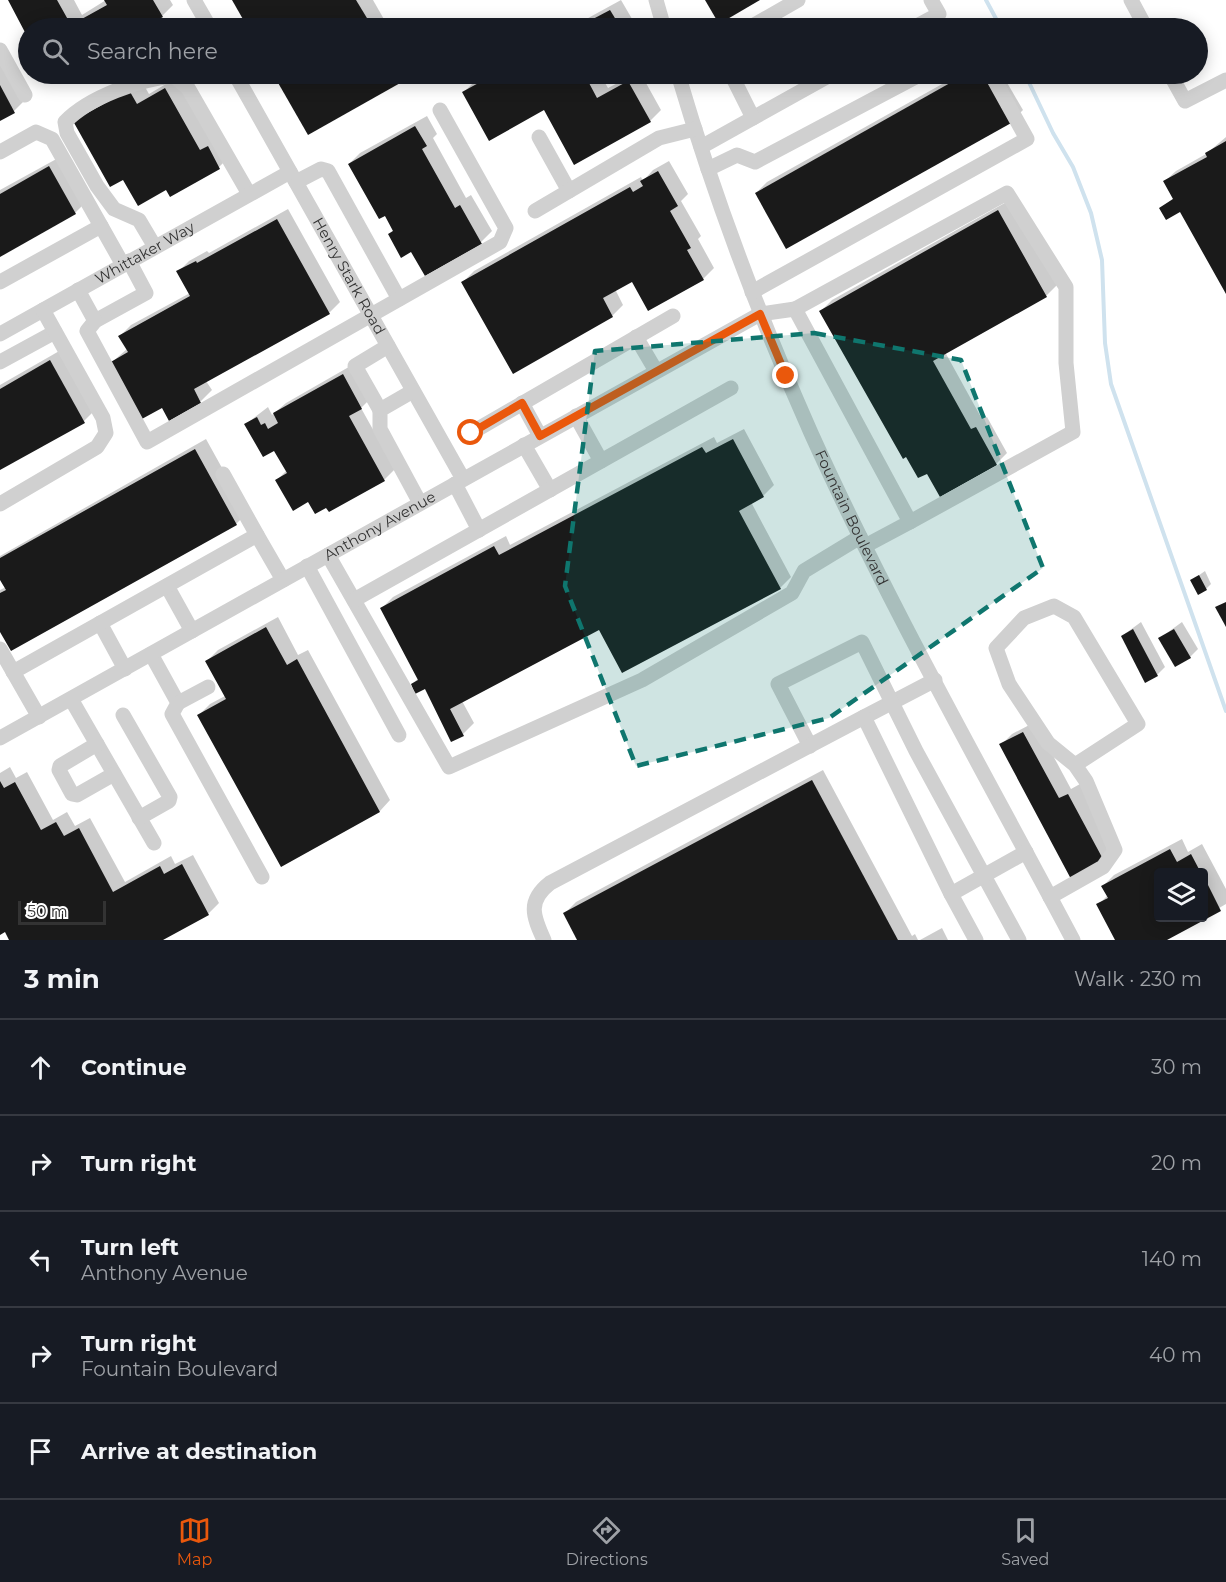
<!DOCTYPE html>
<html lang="en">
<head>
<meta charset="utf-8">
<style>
	:root { --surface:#171b24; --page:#242831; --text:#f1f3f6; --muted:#9ea1a6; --line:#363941; --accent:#ea580c }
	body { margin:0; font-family:Montserrat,sans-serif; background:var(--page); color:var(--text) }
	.controls { position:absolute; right:18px; bottom:18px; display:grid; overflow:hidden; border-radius:6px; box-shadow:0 3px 15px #0003 }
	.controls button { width:54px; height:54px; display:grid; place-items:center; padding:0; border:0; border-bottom:2px solid var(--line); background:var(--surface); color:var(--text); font:30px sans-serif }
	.scale { position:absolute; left:18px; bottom:15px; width:88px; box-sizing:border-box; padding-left:6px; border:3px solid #333; border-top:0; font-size:16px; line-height:21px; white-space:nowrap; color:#333; -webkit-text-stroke:4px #fff; paint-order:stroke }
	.stop { position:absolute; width:18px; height:18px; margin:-14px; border:4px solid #ea580c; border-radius:50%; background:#fff }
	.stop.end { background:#ea580c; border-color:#fff; box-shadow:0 2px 6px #0008 }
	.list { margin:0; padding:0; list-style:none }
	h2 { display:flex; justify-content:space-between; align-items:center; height:78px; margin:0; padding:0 24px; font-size:26px }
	h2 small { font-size:20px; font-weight:400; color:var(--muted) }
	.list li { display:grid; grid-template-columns:39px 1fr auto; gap:18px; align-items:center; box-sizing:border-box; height:96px; padding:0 24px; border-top:2px solid var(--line) }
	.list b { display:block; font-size:22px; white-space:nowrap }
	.list p { margin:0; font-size:20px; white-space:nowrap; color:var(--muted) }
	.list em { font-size:20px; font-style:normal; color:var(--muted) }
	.icon { flex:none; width:33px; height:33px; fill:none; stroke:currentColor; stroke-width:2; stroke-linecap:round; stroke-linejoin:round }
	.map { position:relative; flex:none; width:1226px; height:940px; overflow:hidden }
	.search { position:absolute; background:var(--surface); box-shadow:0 3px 15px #0003; left:18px; right:18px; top:18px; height:66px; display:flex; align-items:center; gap:15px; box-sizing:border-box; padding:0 21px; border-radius:33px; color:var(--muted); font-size:22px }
	.sheet { height:558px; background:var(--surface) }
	nav { display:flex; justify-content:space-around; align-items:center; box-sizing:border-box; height:84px; border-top:2px solid var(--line); background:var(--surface); font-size:16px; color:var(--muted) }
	nav a { display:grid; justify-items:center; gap:3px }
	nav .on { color:var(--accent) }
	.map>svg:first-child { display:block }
	.shadow { fill:#0003; fill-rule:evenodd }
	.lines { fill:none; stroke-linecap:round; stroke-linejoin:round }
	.stream { stroke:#cfe2ee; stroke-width:4 }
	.building { fill:#1a1a1a }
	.minor { stroke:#d0d0d0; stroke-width:15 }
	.route { stroke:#ea580c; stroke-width:8 }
	.marked { fill:#0f766e; fill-opacity:0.2; stroke:#0f766e; stroke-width:4.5; stroke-dasharray:12 8; stroke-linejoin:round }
	.labels { text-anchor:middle; stroke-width:6; stroke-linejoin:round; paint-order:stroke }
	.street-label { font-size:15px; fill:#333; stroke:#fff }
</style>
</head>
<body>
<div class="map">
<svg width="1226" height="940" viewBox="0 0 1226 940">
	<rect width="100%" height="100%" fill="#fff"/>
	<g class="shadow">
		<polygon points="9,0 74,0 82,15 106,0 170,0 173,5 162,16 140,28 28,28 28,35"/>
		<polygon points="233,0 373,0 389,28 249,28"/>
		<polygon points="621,0 635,24 630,28 570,28"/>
		<polygon points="0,54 25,100 14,111 0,119"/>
		<polygon points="275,74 408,74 402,80 308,133"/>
		<polygon points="489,74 600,74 608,88 635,74 641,74 661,110 650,121 544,108 464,92 475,81"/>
		<polygon points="960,74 1002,74 1023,110 1012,121 756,193 767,182"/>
		<polygon points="176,78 230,156 219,167 171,195 86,110 141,80 149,94"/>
		<polygon points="427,116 437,134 433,138 466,198 471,195 492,231 481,242 412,250 390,234 394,229 349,164 360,153"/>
		<polygon points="1226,137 1226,291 1180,209 1161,208 1174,198 1165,181 1176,171 1206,154"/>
		<polygon points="60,157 86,202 75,213 0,255 0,190"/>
		<polygon points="669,161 688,194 681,201 701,236 698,239 714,268 703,279 632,279 615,289 623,305 612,316 513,372 463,282 474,271 641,177 643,181 653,170"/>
		<polygon points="1010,200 1057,285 1046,296 945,352 982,419 987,417 1007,453 996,464 927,472 821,311 832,300"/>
		<polygon points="288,209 340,302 329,313 206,381 212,390 201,401 169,419 162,406 111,363 127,349 120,336 131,325 190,293 178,272 189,261 207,251 209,253"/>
		<polygon points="61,350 95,410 84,421 0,468 0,385"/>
		<polygon points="354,364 372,397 361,408 395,469 384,480 329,510 327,506 309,500 277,480 287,470 275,449 246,424 268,407 272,415 286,403"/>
		<polygon points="744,429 774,485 763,496 751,502 791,577 780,588 600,628 462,701 474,723 463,734 425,687 412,684 419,678 382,608 393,597 506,536 510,545 714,437 717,443"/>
		<polygon points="206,439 247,513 236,524 11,649 0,629 0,590 6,587 0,577 0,556"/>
		<polygon points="1205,571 1211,584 1206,589 1192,580"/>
		<polygon points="278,617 298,655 308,650 390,800 380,811 281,865 199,715 210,704 225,696 207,661 218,650"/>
		<polygon points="1141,622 1165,667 1157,675 1122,636"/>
		<polygon points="1182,622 1198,649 1190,657 1160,638"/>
		<polygon points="1035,722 1071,789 1080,784 1114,849 1103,860 1001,745 1012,734"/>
		<polygon points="10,767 16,778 27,772 53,820 67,812 75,826 90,818 125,882 171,856 175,864 193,855 219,903 208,914 160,940 29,940 28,938 11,940 5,930 0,933 0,773"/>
		<polygon points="823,770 912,936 915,934 918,940 579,940 565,913 576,902"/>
		<path d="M1182,839L1188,852L1202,844L1226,889V904L1164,940H1117L1098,905L1108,895L1103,886L1114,875ZM1158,873H1204V918H1158Z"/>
		<polygon points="942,928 948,940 920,940"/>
	</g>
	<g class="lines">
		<g class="stream">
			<polyline points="986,0 1001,28"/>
			<polyline points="1025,74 1053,133 1073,167 1091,213 1102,260 1105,343 1111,384 1226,711"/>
		</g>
	</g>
	<g class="building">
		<polygon points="8,0 57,0 71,25 107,5 104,0 153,0 163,17 143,28 28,28 28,38"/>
		<polygon points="232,0 356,0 373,28 248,28"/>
		<polygon points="705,0 760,0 719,24"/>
		<polygon points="610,10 621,28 576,28"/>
		<polygon points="273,74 398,74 402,82 308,135"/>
		<polygon points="495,74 593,74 596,79 589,83 597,98 628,81 651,122 574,165 544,110 489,141 462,92"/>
		<polygon points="966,74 986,74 1013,122 786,249 755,193"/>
		<polygon points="0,85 15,113 0,121"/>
		<polygon points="165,88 200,150 208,146 220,169 170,197 166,190 138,206 123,180 110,187 73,121 129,90 137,104"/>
		<polygon points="415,126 427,146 422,149 455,208 460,205 482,244 425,276 411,252 401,258 388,234 393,231 385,216 379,219 348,164"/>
		<polygon points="1226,141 1226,294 1180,212 1166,220 1159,208 1173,199 1163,181 1207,157 1205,153"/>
		<polygon points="49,166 76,214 0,257 0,194"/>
		<polygon points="658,171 678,206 670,211 691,248 687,250 704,280 648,311 632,282 603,298 613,317 513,374 461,282 630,187 633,192 643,186 640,181"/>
		<polygon points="998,210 1047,297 933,361 971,429 976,427 997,465 940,497 927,474 918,478 906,457 903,459 819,311"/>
		<polygon points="277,219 330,314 194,389 201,403 169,421 162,408 140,420 109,363 128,352 118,336 190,296 176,271 196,261 197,263"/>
		<polygon points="50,360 85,423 0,470 0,389"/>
		<polygon points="343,374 362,409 349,416 385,481 329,512 326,508 315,514 308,502 293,511 275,480 287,473 274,451 263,457 244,424 257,417 261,425 265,423 268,429 278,423 273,413"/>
		<polygon points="733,439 764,497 739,511 781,589 622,673 599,630 450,709 464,736 451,742 425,689 415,694 411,684 418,680 380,608 494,546 499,555 702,447 706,453"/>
		<polygon points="195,449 237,525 11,651 0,632 0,593 6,590 0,580 0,558"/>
		<polygon points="1199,575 1207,590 1198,595 1190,580"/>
		<polygon points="1226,602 1226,627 1215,607"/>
		<polygon points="266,627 287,665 297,659 380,812 281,867 197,715 226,699 205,661"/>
		<polygon points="1133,629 1158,676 1145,683 1121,636"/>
		<polygon points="1174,629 1191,658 1175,667 1158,638"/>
		<polygon points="1023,732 1059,798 1068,794 1104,861 1071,879 999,744"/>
		<polygon points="812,780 898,940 577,940 563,913"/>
		<polygon points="0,781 4,788 15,782 41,830 56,822 64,836 79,828 113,892 160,866 164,874 182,864 209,915 163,940 9,940 5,932 0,935"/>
		<polygon points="1170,849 1177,862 1191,854 1201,873 1158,873 1158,918 1204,918 1204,877 1221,911 1167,940 1115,940 1096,904 1108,898 1101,886"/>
	</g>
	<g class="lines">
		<g class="minor">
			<polyline points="194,0 210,28"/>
			<polyline points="656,0 664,28"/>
			<polyline points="1131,0 1146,28"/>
			<polyline points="749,28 798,0"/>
			<polyline points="913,28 939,14 931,0"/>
			<polyline points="0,50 25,95"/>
			<path id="s1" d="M235,74L463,479"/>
			<path id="s2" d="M678,74C714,196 759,316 811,433C889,606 984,772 1073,940"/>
			<polyline points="1170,74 1185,101 1226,80"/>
			<polyline points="753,118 832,74"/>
			<polyline points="539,137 569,191"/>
			<polyline points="701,147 753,118 731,74"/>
			<polyline points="0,152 36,132 52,139 123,265"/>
			<polyline points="708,169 737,155 755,162 921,74"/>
			<polyline points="296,182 321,169 328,171 399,299"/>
			<polyline points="535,211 659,138 695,129"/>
			<path d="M155,247L139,220L114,209L97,186L67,133L65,122C89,97 140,79 174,76L188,88L249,194"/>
			<polyline points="129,261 146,293 95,321 87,331 147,442 500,242 506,228 440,110"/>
			<polyline points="0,282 101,226"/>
			<polyline points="78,290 95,321"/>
			<polyline points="752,292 1027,139 991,74"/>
			<polyline points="795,309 1007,193 1066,287 1066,363 1073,432 910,522"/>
			<path id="s3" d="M0,334L290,172"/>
			<polyline points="636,337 656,371"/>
			<polyline points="0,362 55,332"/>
			<polyline points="413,391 380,410 380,429 420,503"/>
			<polyline points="522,403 540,436"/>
			<polyline points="380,410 355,366 388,346"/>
			<polyline points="576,416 601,461"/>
			<polyline points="471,433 673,316"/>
			<polyline points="524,445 550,490"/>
			<polyline points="223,474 257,535"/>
			<polyline points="455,484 479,530"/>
			<polyline points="0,504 97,447 106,433 103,418 43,310"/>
			<polyline points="328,555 449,767 642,680 792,593 804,571 860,537"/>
			<polyline points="307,566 399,735"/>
			<polyline points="167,586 192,631"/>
			<polyline points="354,600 731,388"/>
			<polyline points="100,623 125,669"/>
			<polyline points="0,649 39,717"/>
			<polyline points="151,654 178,703 172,714 262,877"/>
			<polyline points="13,672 257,535 283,580"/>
			<polyline points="935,680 864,717 951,894"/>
			<polyline points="71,699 154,843"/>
			<polyline points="178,703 208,687"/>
			<polyline points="123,715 170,797 169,801 139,818"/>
			<path id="s4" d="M0,738L760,314L795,309L910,522L865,546"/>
			<polyline points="97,744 60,766 59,770 72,794 77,795 114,774"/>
			<polyline points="810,746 778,684 862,642 916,751 1019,940"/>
			<polyline points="1050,897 1103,867 1115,850 1086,781 1075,765 1048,743 1009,684 996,648 1024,618 1054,606 1074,617 1138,724 1075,765"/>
			<path d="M544,940C533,916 527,901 550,883L864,717"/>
			<polyline points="976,940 951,894 1026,852"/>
		</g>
	</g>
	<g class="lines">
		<polyline class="route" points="471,433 522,403 540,436 760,314 786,376"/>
	</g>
	<path class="marked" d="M814,333L961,360L1043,568L829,718L636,766L565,586L595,351Z"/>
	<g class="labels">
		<g class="street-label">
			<text dy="5" stroke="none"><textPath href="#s3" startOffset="166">Whittaker Way</textPath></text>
			<text dy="5" stroke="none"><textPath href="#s1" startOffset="232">Henry Stark Road</textPath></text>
			<text dy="5" stroke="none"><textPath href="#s2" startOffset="477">Fountain Boulevard</textPath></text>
			<text dy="5" stroke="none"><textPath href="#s4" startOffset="435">Anthony Avenue</textPath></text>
		</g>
	</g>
</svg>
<div class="controls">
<button><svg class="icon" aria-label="layers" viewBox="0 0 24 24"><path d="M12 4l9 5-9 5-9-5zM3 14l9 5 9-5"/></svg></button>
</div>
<div class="scale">50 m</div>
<div class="stop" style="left:471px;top:433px"></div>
<div class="stop end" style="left:786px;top:376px"></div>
<div class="search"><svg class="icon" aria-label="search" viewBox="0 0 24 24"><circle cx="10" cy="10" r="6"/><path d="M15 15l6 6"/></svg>Search here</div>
</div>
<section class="sheet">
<h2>3 min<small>Walk · 230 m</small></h2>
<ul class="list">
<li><svg class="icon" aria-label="ahead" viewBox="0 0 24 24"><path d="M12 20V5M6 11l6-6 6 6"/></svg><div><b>Continue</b></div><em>30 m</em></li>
<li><svg class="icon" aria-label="right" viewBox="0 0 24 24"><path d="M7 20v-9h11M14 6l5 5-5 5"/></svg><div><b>Turn right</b></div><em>20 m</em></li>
<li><svg class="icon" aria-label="left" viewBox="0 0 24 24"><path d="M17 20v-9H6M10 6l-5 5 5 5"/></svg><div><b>Turn left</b><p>Anthony Avenue</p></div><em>140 m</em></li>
<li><svg class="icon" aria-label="right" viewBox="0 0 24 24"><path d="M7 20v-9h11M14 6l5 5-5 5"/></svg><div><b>Turn right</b><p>Fountain Boulevard</p></div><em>40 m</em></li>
<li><svg class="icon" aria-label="arrive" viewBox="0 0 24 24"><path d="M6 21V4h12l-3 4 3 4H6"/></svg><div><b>Arrive at destination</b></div></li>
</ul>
</section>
<nav>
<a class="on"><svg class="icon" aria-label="map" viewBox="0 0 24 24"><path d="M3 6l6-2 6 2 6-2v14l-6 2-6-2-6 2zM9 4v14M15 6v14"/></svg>Map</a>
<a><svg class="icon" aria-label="directions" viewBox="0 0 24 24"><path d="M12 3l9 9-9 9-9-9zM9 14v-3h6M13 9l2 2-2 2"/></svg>Directions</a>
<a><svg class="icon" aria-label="saved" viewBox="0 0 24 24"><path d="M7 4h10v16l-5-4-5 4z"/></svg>Saved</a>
</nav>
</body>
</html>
